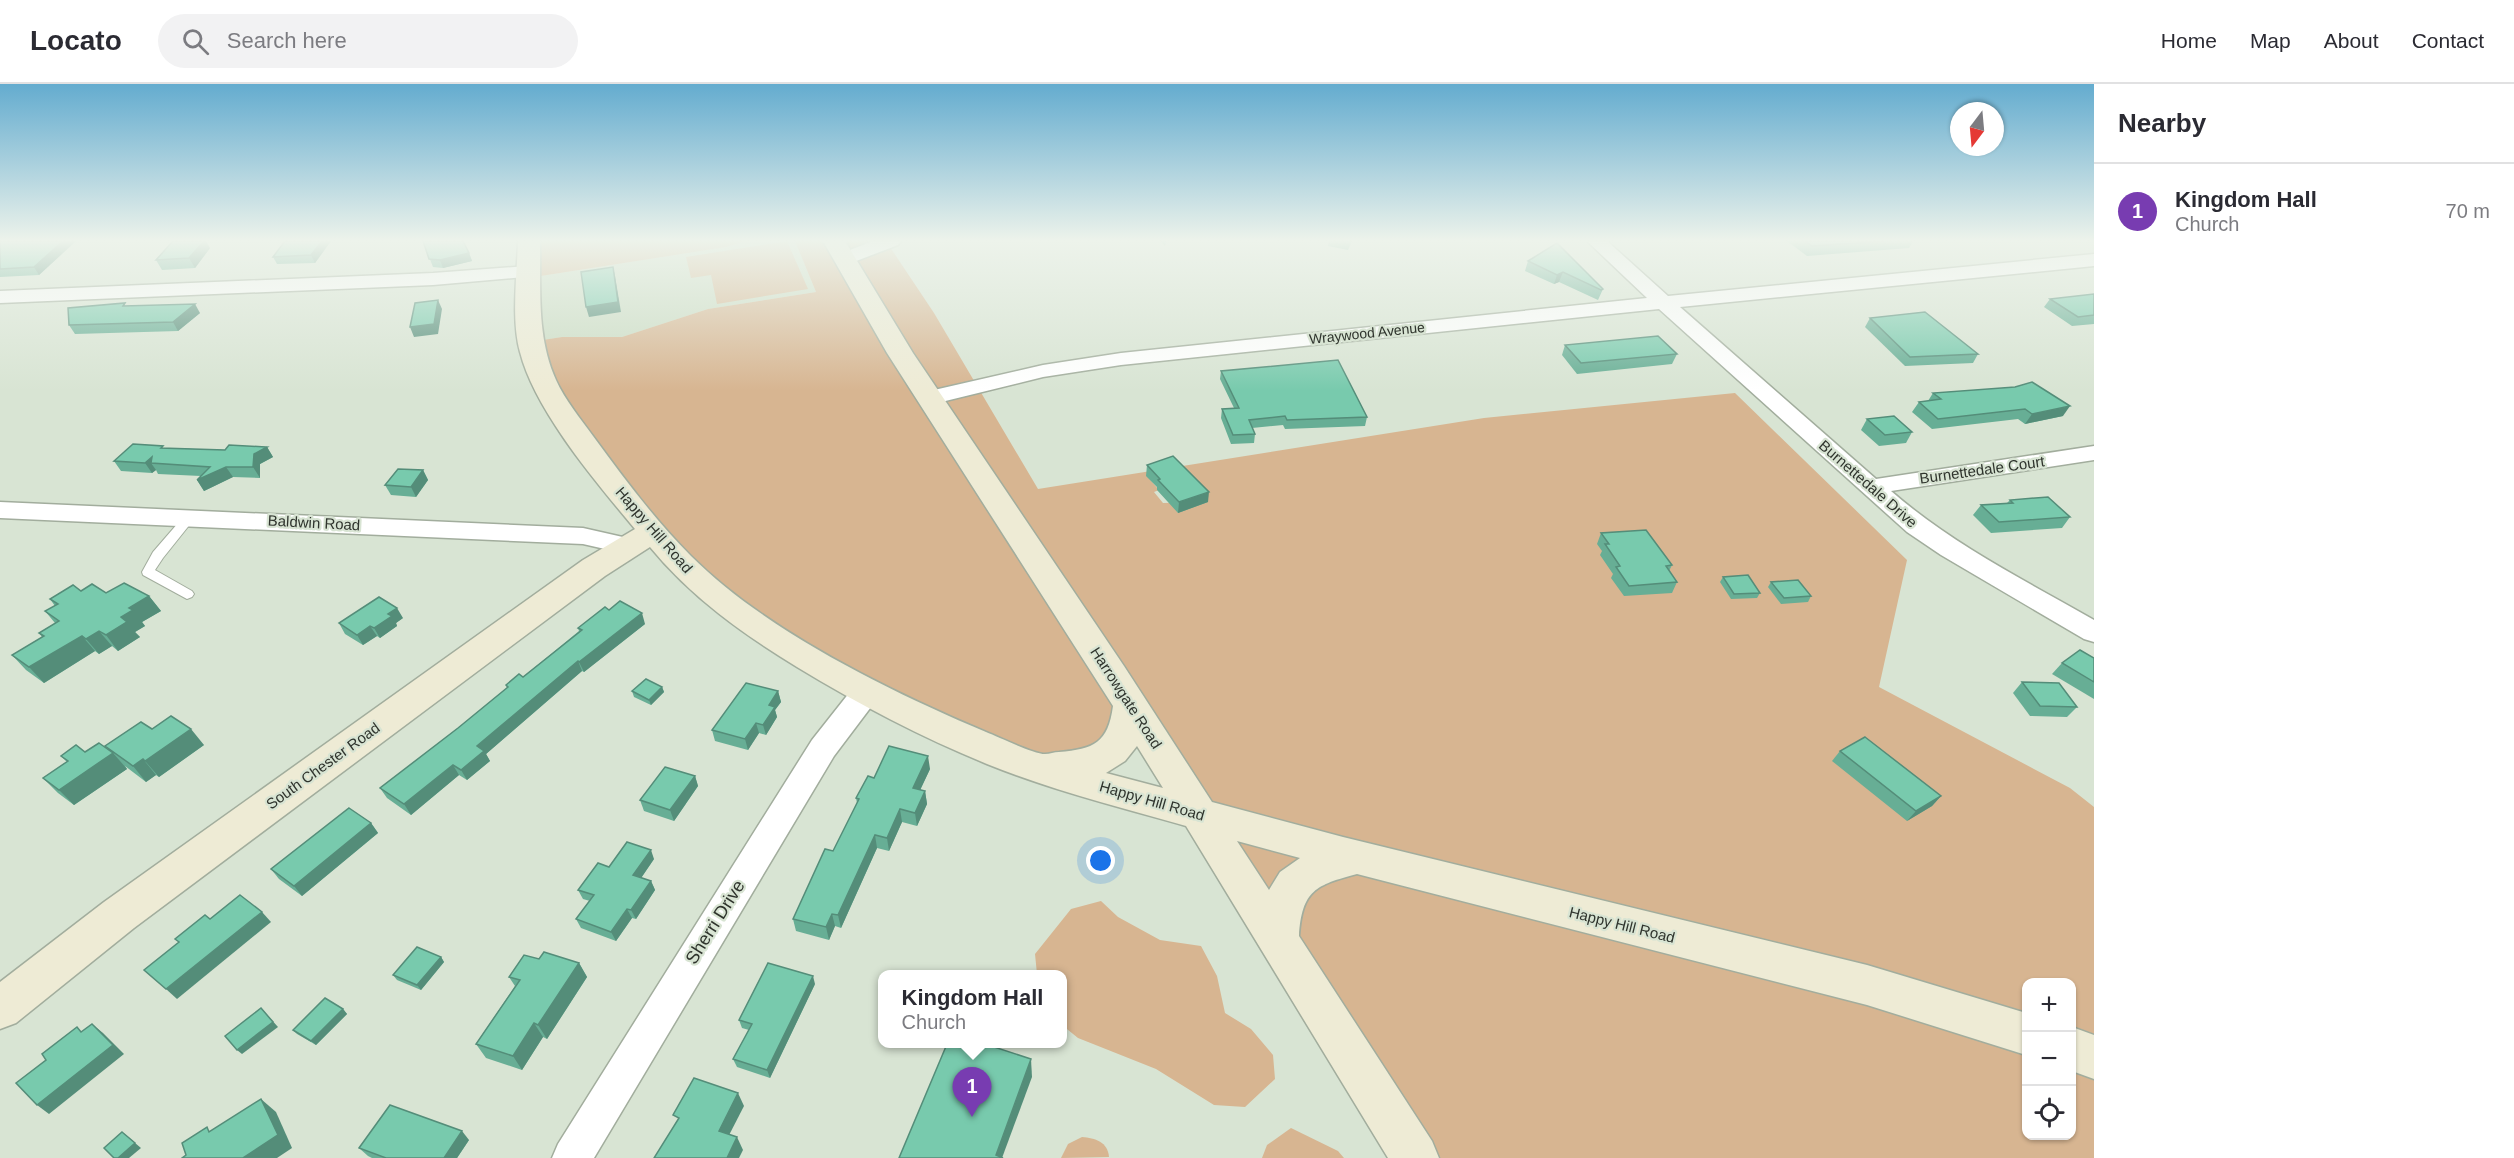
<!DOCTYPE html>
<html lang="en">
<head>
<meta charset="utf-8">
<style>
	:root { --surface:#fff; --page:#f2f2f3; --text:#2b2b33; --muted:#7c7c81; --line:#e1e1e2; --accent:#783cb1 }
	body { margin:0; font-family:Arial,sans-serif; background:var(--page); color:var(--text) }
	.controls { position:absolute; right:18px; bottom:18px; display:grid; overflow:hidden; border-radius:12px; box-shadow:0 2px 4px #0004 }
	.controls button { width:54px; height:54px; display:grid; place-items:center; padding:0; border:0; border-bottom:2px solid var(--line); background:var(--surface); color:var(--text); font:30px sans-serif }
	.compass { position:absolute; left:1950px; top:18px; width:54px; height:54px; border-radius:50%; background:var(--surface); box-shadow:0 2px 4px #0004; rotate:196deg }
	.you { position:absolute; left:1101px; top:777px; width:21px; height:21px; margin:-15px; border:4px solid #fff; border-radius:50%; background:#1a73e8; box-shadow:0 0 0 9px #1a73e833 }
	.badge { display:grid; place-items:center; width:39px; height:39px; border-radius:50%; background:var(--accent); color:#fff; font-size:20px; font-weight:700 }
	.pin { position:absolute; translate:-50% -50px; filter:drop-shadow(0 2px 3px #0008) }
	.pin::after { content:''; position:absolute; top:32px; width:21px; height:18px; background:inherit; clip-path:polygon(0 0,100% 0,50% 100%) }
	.popup { position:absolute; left:878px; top:886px; width:189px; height:78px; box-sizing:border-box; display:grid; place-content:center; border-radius:12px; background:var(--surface); filter:drop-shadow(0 2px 4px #0005); font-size:20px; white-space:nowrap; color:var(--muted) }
	.popup b { font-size:22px; color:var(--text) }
	.popup::after { content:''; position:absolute; left:50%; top:100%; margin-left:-12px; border:12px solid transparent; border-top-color:var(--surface) }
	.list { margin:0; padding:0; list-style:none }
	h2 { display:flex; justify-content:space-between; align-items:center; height:78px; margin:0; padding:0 24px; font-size:26px }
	h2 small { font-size:20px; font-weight:400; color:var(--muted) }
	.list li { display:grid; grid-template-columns:39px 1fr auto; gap:18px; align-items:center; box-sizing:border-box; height:96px; padding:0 24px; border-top:2px solid var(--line) }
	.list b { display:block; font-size:22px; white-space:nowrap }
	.list p { margin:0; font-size:20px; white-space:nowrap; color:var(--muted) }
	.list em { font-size:20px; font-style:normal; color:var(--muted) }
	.icon { flex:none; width:33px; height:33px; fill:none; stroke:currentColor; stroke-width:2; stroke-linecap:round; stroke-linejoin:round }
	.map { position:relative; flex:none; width:2094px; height:1074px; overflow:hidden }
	header { display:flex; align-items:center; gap:36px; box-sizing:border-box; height:84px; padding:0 30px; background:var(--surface); border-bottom:2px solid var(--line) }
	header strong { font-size:28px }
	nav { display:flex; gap:33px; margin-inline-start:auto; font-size:21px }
	.search { width:420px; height:54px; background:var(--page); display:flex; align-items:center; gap:15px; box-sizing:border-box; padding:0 21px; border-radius:33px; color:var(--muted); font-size:22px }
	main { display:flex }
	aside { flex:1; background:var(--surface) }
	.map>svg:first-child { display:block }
	.built { fill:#cbdcc4 }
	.green { fill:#d7b591; fill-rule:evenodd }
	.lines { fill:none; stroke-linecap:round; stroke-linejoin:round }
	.lane-casing { stroke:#a2ad9d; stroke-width:2 }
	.street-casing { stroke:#a2ad9d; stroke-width:3 }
	.secondary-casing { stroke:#a2ad9d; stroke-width:3 }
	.lane { fill:#fff; fill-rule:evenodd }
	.street { fill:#fff; fill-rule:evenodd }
	.secondary { fill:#eeebd5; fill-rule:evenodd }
	.wall { fill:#67ae95 }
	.shaded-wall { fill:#548d79 }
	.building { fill:#78caad; stroke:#548d79; stroke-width:1.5 }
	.labels { text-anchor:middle; stroke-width:4.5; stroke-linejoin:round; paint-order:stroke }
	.far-street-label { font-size:14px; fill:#2f342d; stroke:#d8e4d3 }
	.street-label { font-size:15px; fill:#2f342d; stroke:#d8e4d3 }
	.near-street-label { font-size:18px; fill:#2f342d; stroke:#d8e4d3 }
</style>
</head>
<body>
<header>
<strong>Locato</strong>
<div class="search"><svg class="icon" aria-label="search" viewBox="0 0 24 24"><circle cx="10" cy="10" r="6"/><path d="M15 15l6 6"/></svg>Search here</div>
<nav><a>Home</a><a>Map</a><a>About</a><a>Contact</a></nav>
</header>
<main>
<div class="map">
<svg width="2094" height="1074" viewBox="0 0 2094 1074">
	<rect width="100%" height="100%" fill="#d8e4d3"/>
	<polygon class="built" points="747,157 795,157 816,208 708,225 622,253 562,253 530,258 528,194 726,163"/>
	<g class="green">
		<polygon points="529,157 747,157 726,163 528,194"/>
		<polygon points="787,157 808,205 717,220 711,191 691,194 686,173"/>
		<path d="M795,157H886L934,229L1038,405L1484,334L1735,309L1907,476L1879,603L2070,704L2094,723V1074H1415L1128,647L1043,684L769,550L607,392L530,258L562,253H622L708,225L816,208ZM1147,392L1207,418L1163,419L1154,408L1159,406ZM2026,898H2072V1052H2026Z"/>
		<polygon points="1101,817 1118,833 1160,856 1201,862 1217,892 1225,929 1251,945 1273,971 1275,995 1245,1023 1214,1021 1156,985 1078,954 1062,941 1062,890 1037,890 1035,870 1071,825"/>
		<polygon points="1291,1044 1338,1067 1344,1074 1262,1074 1267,1061"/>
		<path d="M1082,1053C1095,1054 1108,1058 1109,1073L1061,1074L1068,1060Z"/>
	</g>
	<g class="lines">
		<g class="lane-casing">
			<polygon id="lane" points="189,430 195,434 163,474 155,486 192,507 194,510 192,513 187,515 143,491 142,488 153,468 185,431"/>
		</g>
		<g class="street-casing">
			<g id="street">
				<polygon points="873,157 901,157 898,161 851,179 837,179 835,175 837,171"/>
				<path d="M1587,157H1607L1668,212L2094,170V182L1680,223L1876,395L2094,362V376L1891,407C1952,460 2024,496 2094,536V558L2084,555L1941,471L1907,448L1659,225L1121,281L1043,293L929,321L921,319L918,314L921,309L1043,281L1121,269L1647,214Z"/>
				<polygon points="528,182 535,184 537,188 535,192 433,201 0,219 0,207 433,189"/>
				<polygon points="0,418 583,444 636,456 640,462 636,468 627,470 583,460 0,434"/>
				<polygon points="867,596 877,599 881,607 877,615 834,672 594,1074 552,1074 558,1060 812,656 857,599"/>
			</g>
		</g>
		<g class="secondary-casing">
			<g id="secondary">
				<path d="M518,157H540C541,204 536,252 556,296C565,316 580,334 593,352C623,393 655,436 691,472C766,547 889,607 986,648C999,653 1033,670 1045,670C1050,670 1054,668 1059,668C1094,665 1108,659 1113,622L887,269L823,157H845L913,269L1124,582L1212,718L1343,753L1867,881L2026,929V971L1867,921L1357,790C1316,801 1302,806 1299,852L1432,1057L1439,1074H1388L1186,742C1119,723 1051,706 987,680C921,653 858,620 797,583C743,550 691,513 650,463L605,492L134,844L16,939L0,945V898L104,818L583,476L635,445C596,398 535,327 520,268C511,236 517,191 518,157ZM1137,662L1163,704L1106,689L1125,677ZM1237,757L1300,774L1280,788L1269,806Z"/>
				<polygon points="2072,943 2094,951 2094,995 2072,987"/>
			</g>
		</g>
		<use href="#lane" class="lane"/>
		<use href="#street" class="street"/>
		<use href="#secondary" class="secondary"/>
	</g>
	<g class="wall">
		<polygon points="0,157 76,157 39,191 0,193"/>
		<polygon points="285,157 331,157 315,179 277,180 273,173"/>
		<polygon points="423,157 469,169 472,177 443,184 433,183"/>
		<polygon points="1161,157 1166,157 1165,162"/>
		<polygon points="1329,157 1352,157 1348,166 1328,162"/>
		<polygon points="1787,157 1913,157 1909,164 1807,172"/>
		<polygon points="1557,159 1603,205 1598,216 1559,198 1554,200 1525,187 1528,177"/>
		<polygon points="210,164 195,184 162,186 156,176"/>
		<polygon points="2094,210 2094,240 2072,242 2044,223 2050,215"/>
		<polygon points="200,229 178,247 75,250 69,241"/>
		<polygon points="1870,234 1978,270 1973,279 1905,282 1865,243"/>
		<polygon points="1565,261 1677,270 1672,280 1577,290 1562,271"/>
		<polygon points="1221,287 1367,333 1365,342 1285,345 1283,341 1252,344 1255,350 1254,359 1231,360 1221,334 1222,325 1234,324 1220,295"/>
		<polygon points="1933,309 2063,332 2025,340 2018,335 1932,345 1912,328 1919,318 1928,317"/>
		<polygon points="1867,335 1912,348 1906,359 1879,362 1861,346"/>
		<polygon points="267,363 273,373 260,380 260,394 233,393 204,407 197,396 201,392 158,390 156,386 152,389 121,387 114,377 165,364 225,366"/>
		<polygon points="1147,381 1208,418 1178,429 1157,406 1157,403 1146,392"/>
		<polygon points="423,386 428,396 416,413 391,411 385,401"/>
		<polygon points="2010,416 2070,433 2062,444 1991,449 1973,431 1981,421 2007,419"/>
		<polygon points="1601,449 1672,481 1669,487 1677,498 1672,509 1624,512 1611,494 1613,490 1600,471 1602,467 1597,460"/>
		<polygon points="1723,493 1760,509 1757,514 1731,515 1720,498"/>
		<polygon points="1771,498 1811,512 1808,518 1781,520 1768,503"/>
		<polygon points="81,507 106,509 149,512 161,527 142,538 145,542 135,548 140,553 118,567 112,562 99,570 95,567 44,599 26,586 12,571 42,553 39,549 55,539 45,527 55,522 50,515"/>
		<polygon points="403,534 396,539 397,542 380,554 377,552 363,561 345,550 339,539"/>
		<polygon points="645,540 584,588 582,587 486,670 490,677 467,696 459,691 411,731 387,714 380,704 458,644 507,604 506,601 523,593 579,547 578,544"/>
		<polygon points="2094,574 2094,615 2052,590 2062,579"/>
		<polygon points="2022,598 2077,623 2067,633 2030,632 2013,609"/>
		<polygon points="662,603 664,608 651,621 634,613 632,607"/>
		<polygon points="778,607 781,618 775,626 777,633 766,651 759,649 748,666 715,657 712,646"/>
		<polygon points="152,645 204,661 159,693 156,691 146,698 125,682 127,685 74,721 58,709 43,694 67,678 61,672 107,665"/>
		<polygon points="1840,667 1941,712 1932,722 1907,737 1832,677"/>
		<polygon points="930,685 920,706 925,707 927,720 917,742 902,738 889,767 877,764 841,844 835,842 829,856 796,847 793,835 833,767 857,719 856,714"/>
		<polygon points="695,692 698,702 674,737 644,727 640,716"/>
		<polygon points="371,739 378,749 302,812 279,795 271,785"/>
		<polygon points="654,775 641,794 651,797 655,806 636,835 632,834 616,857 581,844 576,835 590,817 583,815 578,806 609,783"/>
		<polygon points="441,873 444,878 421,906 397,896 393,891"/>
		<polygon points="539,875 579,879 587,893 547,955 543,953 522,986 486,974 476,960 515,902 509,893"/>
		<polygon points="815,900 770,994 737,983 733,975 749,946 742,944 739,936"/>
		<polygon points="343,925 347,930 316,961 297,950 293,946"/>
		<polygon points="469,1056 457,1074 372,1074 368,1072 359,1064"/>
	</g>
	<g class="shaded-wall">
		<polygon points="63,157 76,157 39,191 34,183"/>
		<polygon points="204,157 206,157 210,164 195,184 189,174"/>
		<polygon points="322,157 331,157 315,179 311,171"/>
		<polygon points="469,169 472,177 443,184 440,176"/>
		<polygon points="613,183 615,192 621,228 589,233 586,223"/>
		<polygon points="1563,188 1559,198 1554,200 1557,191"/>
		<polygon points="438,216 442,225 438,250 414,253 410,243"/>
		<polygon points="195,220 200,229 178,247 173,238"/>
		<polygon points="2070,322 2063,332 2025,340 2032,330"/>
		<polygon points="267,363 273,373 260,380 260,394 253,383 254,370"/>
		<polygon points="152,373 151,379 156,386 152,389 145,379"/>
		<polygon points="226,383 233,393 204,407 197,396"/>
		<polygon points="423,386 428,396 416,413 411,403"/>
		<polygon points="1209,408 1208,418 1178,429 1179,418"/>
		<polygon points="149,512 161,527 142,538 145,542 135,548 140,553 118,567 106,551 129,524"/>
		<polygon points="397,524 403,534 396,539 397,542 380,554 374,544 388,530"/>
		<polygon points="642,529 645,540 584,588 579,578"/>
		<polygon points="370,542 377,552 363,561 357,551"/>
		<polygon points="99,547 112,562 99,570 86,555"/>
		<polygon points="82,552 95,567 44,599 29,583"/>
		<polygon points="578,577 582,587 486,670 490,677 467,696 461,686 477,662"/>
		<polygon points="662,603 664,608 651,621 649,616"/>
		<polygon points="778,607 781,618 775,626 777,633 766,651 763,641 769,621"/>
		<polygon points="756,639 759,649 748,666 745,655"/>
		<polygon points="191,645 204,661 159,693 145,677"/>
		<polygon points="113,669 127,685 74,721 59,706"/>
		<polygon points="928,672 930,685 915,717 913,704"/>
		<polygon points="143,675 156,691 146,698 133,682"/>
		<polygon points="453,681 459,691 411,731 404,720"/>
		<polygon points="695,692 698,702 674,737 670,726"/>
		<polygon points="925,707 927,720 917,742 915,729"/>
		<polygon points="1941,712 1932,722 1907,737 1916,727"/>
		<polygon points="900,725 902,738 889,767 887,754"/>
		<polygon points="371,739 378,749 302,812 294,802"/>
		<polygon points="875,751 877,764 841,844 838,831"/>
		<polygon points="651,766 654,775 637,800 633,791"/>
		<polygon points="651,797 655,806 636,835 631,826"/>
		<polygon points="627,825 632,834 616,857 611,848"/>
		<polygon points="262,828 271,838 177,915 166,905"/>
		<polygon points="832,830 835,842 829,856 826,843"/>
		<polygon points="441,873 444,878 421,906 417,901"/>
		<polygon points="579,879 587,893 547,955 538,941"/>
		<polygon points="813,892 815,900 770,994 767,986"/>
		<polygon points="261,924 278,943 242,970 237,966"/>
		<polygon points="343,925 347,930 316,961 311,957"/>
		<polygon points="534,939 543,953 522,986 513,972"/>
		<polygon points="92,940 103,949 124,970 49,1030 37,1021"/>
		<polygon points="1031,975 1032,993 1002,1074 996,1071"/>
		<polygon points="738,1009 744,1022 725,1059 719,1047"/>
		<polygon points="261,1015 276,1028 292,1064 277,1074 243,1074"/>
		<polygon points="462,1047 469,1056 457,1074 444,1074"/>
		<polygon points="122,1048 141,1064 129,1074 118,1074"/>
		<polygon points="737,1053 743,1066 739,1074 727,1074"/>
	</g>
	<g class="building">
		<polygon points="0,157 63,157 34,183 0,185"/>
		<polygon points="173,157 204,157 189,174 156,176"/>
		<polygon points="285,157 322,157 311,171 273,173"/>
		<polygon points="423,157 463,157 469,169 440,176 429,175"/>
		<polygon points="1805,157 1885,157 1812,162"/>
		<polygon points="1557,159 1603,205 1601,206 1563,188 1557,191 1528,177"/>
		<polygon points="613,183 618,218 586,223 581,188"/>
		<polygon points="2094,210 2094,231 2078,233 2050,215"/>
		<polygon points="438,216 434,240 410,243 415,219"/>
		<polygon points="125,219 123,222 195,220 173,238 69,241 68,224"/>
		<polygon points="1925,228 1978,270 1910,273 1870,234"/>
		<polygon points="1658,252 1677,270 1581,279 1565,261"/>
		<polygon points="1338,276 1367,333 1287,336 1285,332 1249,336 1255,350 1233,351 1222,325 1239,324 1221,287"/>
		<polygon points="2032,298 2070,322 2032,330 2025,325 1938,335 1919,318 1941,315 1933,309 2015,303"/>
		<polygon points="1894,332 1912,348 1885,351 1867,335"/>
		<polygon points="133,360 163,362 161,364 225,366 229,361 267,363 254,370 253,383 226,383 197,396 210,383 151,379 152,373 145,379 114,377"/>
		<polygon points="1173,372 1209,408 1179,418 1158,396 1160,395 1147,381"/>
		<polygon points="398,385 423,386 411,403 385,401"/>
		<polygon points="2048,413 2070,433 1999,438 1981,421 2013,419 2010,416"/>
		<polygon points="1646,446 1672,481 1666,482 1677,498 1629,502 1616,483 1620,482 1605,460 1609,460 1601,449"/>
		<polygon points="1748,491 1760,509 1734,510 1723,493"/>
		<polygon points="1798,496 1811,512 1784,514 1771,498"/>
		<polygon points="124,499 149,512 129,524 133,526 121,533 127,538 106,551 99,547 86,555 82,552 29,583 12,571 44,552 39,549 59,537 45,527 58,520 50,515 73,501 81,507 92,500 106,509"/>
		<polygon points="379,513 397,524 388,530 392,532 374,544 370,542 357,551 339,539"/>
		<polygon points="620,517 642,529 579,578 578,577 477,662 484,667 461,686 453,681 404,720 380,704 458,644 508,603 506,601 519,590 523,593 582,546 578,544 605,523 609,526"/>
		<polygon points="2080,566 2094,574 2094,598 2062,579"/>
		<polygon points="646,595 662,603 649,616 632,607"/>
		<polygon points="2022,598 2059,599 2077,623 2040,622"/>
		<polygon points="746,599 778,607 769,621 775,623 763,641 756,639 745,655 712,646"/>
		<polygon points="171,632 191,645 145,677 143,675 133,682 105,662 141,638 152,645"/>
		<polygon points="1865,653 1941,712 1916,727 1840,667"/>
		<polygon points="99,659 113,669 59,706 43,694 68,677 61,672 76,661 85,668"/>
		<polygon points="889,662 928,672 913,704 925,707 915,729 900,725 887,754 875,751 838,831 832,830 826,843 793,835 825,765 833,767 859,715 856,714 868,692 874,694"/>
		<polygon points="665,683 695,692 670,726 640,716"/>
		<polygon points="349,724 371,739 294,802 271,785"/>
		<polygon points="627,758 651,766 633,791 651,797 631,826 627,825 611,848 576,835 594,811 578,806 598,779 609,783"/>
		<polygon points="240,811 262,828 166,905 144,886 179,858 175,855 205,831 210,835"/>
		<polygon points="417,863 441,873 417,901 393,891"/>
		<polygon points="544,868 579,879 538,941 534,939 513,972 476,960 520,896 509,893 524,871 539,875"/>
		<polygon points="768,879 813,892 767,986 733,975 752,940 739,936"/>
		<polygon points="325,914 343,925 311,957 293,946"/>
		<polygon points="261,924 273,938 237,966 225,952"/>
		<polygon points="92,940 113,961 37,1021 16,999 46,976 42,970 77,943 81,948"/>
		<polygon points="947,960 985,960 1031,975 996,1071 1003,1074 899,1074"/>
		<polygon points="694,994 738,1009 719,1047 737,1053 727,1074 654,1074 679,1034 673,1031"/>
		<polygon points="261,1015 278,1051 243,1074 182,1074 186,1071 182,1059 207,1043 209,1048"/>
		<polygon points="390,1021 462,1047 444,1074 386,1074 359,1064"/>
		<polygon points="122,1048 135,1059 118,1074 114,1074 104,1064"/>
	</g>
	<linearGradient id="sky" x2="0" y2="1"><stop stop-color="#64accf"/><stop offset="0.51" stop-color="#edf3eb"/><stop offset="1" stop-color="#edf3eb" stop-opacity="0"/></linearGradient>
	<rect width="2094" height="307" fill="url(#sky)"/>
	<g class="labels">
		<g class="far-street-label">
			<text transform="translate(1367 249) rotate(-6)" y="5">Wraywood Avenue</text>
		</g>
		<g class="street-label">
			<text transform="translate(1982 386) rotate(-8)" y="5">Burnettedale Court</text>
			<text transform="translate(1868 400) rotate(41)" y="5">Burnettedale Drive</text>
			<text transform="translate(314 439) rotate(3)" y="5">Baldwin Road</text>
			<text transform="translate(654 446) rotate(49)" y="5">Happy Hill Road</text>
			<text transform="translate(1126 614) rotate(57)" y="5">Harrowgate Road</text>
			<text transform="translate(323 682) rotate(-36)" y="5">South Chester Road</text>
			<text transform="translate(1152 717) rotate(16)" y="5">Happy Hill Road</text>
			<text transform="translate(1622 841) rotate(14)" y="5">Happy Hill Road</text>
		</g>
		<g class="near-street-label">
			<text transform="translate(715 838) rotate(-58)" y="6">Sherri Drive</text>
		</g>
	</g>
</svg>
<div class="controls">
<button>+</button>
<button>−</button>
<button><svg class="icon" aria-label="locate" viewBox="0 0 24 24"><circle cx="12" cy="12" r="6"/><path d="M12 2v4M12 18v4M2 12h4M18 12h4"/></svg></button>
</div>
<svg class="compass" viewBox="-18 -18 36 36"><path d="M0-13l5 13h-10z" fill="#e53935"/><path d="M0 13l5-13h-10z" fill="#7c7c81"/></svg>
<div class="you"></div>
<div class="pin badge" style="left:972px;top:1033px">1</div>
<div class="popup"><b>Kingdom Hall</b>Church</div>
</div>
<aside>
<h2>Nearby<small></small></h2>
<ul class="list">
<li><span class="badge">1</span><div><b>Kingdom Hall</b><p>Church</p></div><em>70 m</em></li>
</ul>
</aside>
</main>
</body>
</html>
